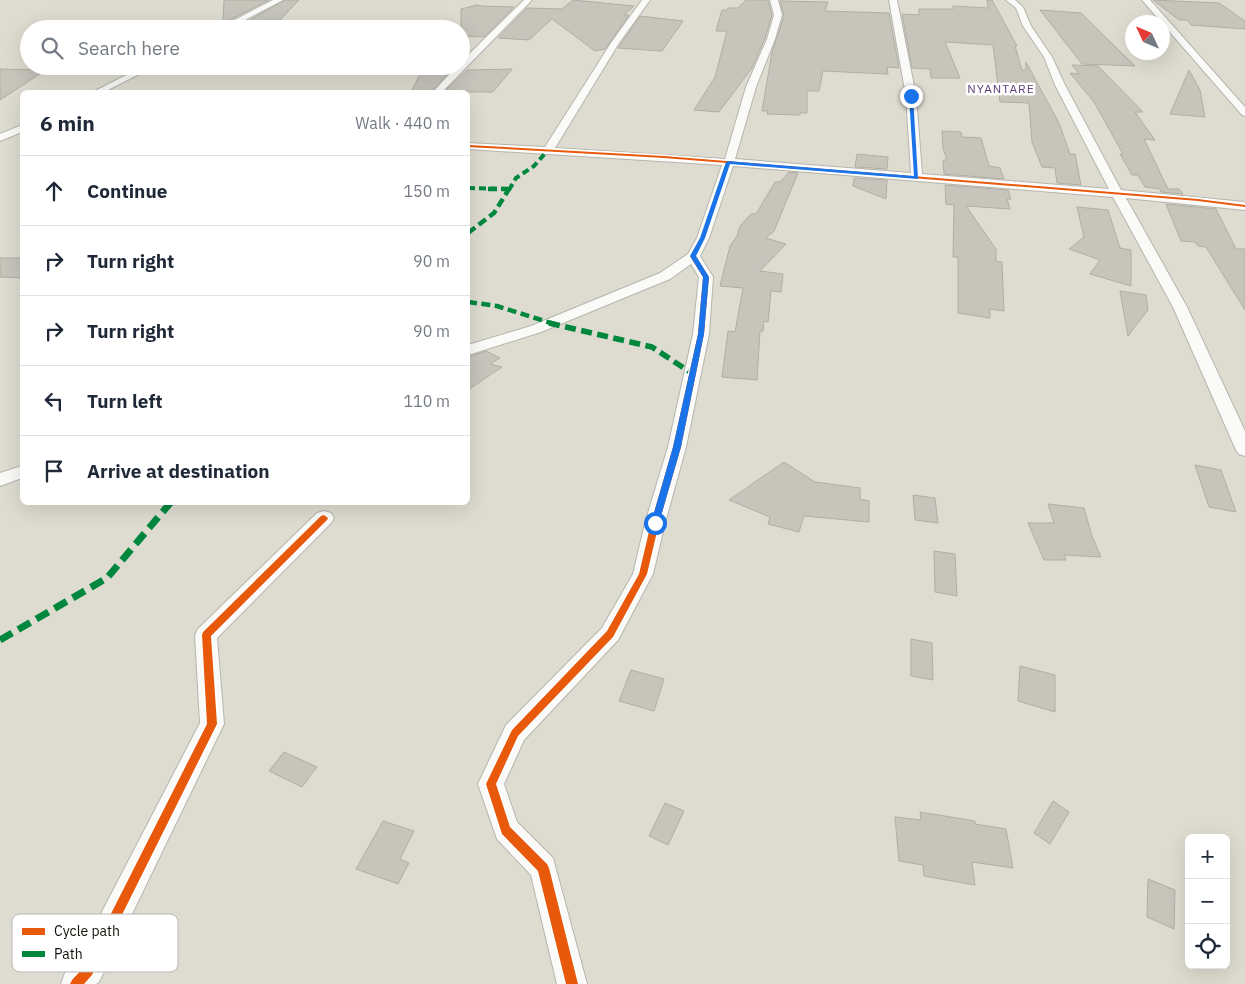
<!DOCTYPE html>
<html lang="en">
<head>
<meta charset="utf-8">
<style>
	:root { --surface:#fff; --page:#f6f6f7; --text:#1f2937; --muted:#747a83; --line:#e0e1e3 }
	body { margin:0; font-family:"IBM Plex Sans",sans-serif; background:var(--page); color:var(--text) }
	.controls { position:absolute; right:15px; bottom:15px; display:grid; overflow:hidden; border-radius:8px; box-shadow:0 5px 20px #0002 }
	.controls button { width:45px; height:45px; display:grid; place-items:center; padding:0; border:0; border-bottom:1px solid var(--line); background:var(--surface); color:var(--text); font:25px sans-serif }
	.compass { position:absolute; left:1125px; top:15px; width:45px; height:45px; border-radius:50%; background:var(--surface); box-shadow:0 5px 20px #0002; rotate:314deg }
	.stop { position:absolute; width:15px; height:15px; margin:-11px; border:4px solid #1a73e8; border-radius:50%; background:#fff }
	.stop.end { background:#1a73e8; border-color:#fff; box-shadow:0 1px 5px #0008 }
	.list { margin:0; padding:0; list-style:none }
	h2 { display:flex; justify-content:space-between; align-items:center; height:65px; margin:0; padding:0 20px; font-size:21px }
	h2 small { font-size:16px; font-weight:400; color:var(--muted) }
	.list li { display:grid; grid-template-columns:32px 1fr auto; gap:15px; align-items:center; box-sizing:border-box; height:70px; padding:0 20px; border-top:1px solid var(--line) }
	.list b { display:block; font-size:19px; white-space:nowrap }
	.list em { font-size:16px; font-style:normal; color:var(--muted) }
	.icon { flex:none; width:28px; height:28px; fill:none; stroke:currentColor; stroke-width:2; stroke-linecap:round; stroke-linejoin:round }
	.map { position:relative; flex:none; width:1245px; height:984px; overflow:hidden }
	.search { position:absolute; background:var(--surface); box-shadow:0 5px 20px #0002; left:20px; top:20px; width:450px; height:55px; display:flex; align-items:center; gap:12px; box-sizing:border-box; padding:0 18px; border-radius:28px; color:var(--muted); font-size:19px }
	.panel { position:absolute; background:var(--surface); box-shadow:0 5px 20px #0002; left:20px; top:90px; width:450px; height:415px; border-radius:8px }
	.map>svg:first-child { display:block }
	.building { fill:#c6c4bb; stroke:#b0aea5 }
	.lines { fill:none; stroke-linecap:round; stroke-linejoin:round }
	.street-casing { stroke:#b6b5ac; stroke-width:2 }
	.street { fill:#fafaf8; fill-rule:evenodd }
	.quiet-far3 { stroke:#00873e; stroke-width:4; stroke-dasharray:7 4; stroke-linecap:butt }
	.quiet-far2 { stroke:#00873e; stroke-width:4.5; stroke-dasharray:9 4.5; stroke-linecap:butt }
	.quiet-far1 { stroke:#00873e; stroke-width:5.5; stroke-dasharray:11 5.5; stroke-linecap:butt }
	.quiet { stroke:#00873e; stroke-width:7; stroke-dasharray:14 7; stroke-linecap:butt }
	.cycleway-casing { stroke:#fff; stroke-width:3 }
	.cycleway { fill:#e8590c; fill-rule:evenodd }
	.route { fill:#1a73e8 }
	.labels { text-anchor:middle; stroke-width:5; stroke-linejoin:round; paint-order:stroke }
	.far-quarter-label { font-size:12px; letter-spacing:1px; fill:#5f3e79; stroke:#fff }
	.key { fill:#fff; stroke:#b8b7b5; stroke-width:1 }
	.key-label { font-size:14px; fill:#111009 }
</style>
</head>
<body>
<div class="map">
<svg width="1245" height="984" viewBox="0 0 1245 984">
	<rect width="100%" height="100%" fill="#dedcd0"/>
	<g class="building">
		<polygon points="224,0 269,0 228,21 223,21"/>
		<polygon points="285,0 299,0 280,20 248,21"/>
		<polygon points="573,0 634,6 624,15 629,15 605,49 595,51 552,19 529,40 498,38 527,8 562,9"/>
		<polygon points="746,0 768,0 772,15 765,38 752,68 719,112 694,110 715,77 727,31 716,31 722,10 727,10 728,8 738,8"/>
		<polygon points="987,0 992,0 1017,46 1015,46 1022,70 1026,70 1026,62 1059,123 1070,154 1075,154 1081,185 1057,183 1055,168 1042,167 1032,142 1029,103 1000,102 993,45 945,42 960,78 931,78 930,69 912,68 902,14 919,15 919,9 953,9 953,6 988,8"/>
		<polygon points="1153,0 1219,3 1245,21 1245,29 1191,25 1187,20 1179,20"/>
		<polygon points="780,1 828,2 825,11 889,13 899,68 887,67 888,74 823,71 819,91 807,91 807,113 800,113 800,115 767,114 768,111 762,111 772,52 784,16"/>
		<polygon points="477,5 482,6 514,7 484,37 462,36 465,33 461,33 461,9"/>
		<polygon points="1040,10 1081,13 1135,66 1082,64"/>
		<polygon points="640,16 683,21 662,51 618,48"/>
		<polygon points="1072,65 1098,66 1143,112 1135,112 1155,140 1144,139 1168,189 1179,189 1183,194 1161,192 1160,189 1145,187 1138,175 1132,175 1120,154 1123,154 1094,102 1070,73 1079,74"/>
		<polygon points="0,69 46,70 0,100"/>
		<polygon points="512,69 493,92 444,92 467,70"/>
		<polygon points="422,70 451,70 431,92 411,92"/>
		<polygon points="1189,70 1200,90 1205,117 1170,114"/>
		<polygon points="942,131 961,132 962,137 981,138 989,166 1000,168 1004,179 944,174 943,160 947,160 943,148"/>
		<polygon points="857,154 888,157 887,169 855,167"/>
		<polygon points="789,172 798,173 774,231 766,238 786,244 760,271 783,274 781,292 771,291 768,322 764,321 763,331 760,331 757,380 722,377 728,331 735,332 743,288 720,286 730,246 737,236 740,226 751,214 756,214 775,182 780,182"/>
		<polygon points="854,178 887,180 886,199 853,186"/>
		<polygon points="945,185 1008,190 1011,199 1007,199 1010,209 966,206 996,249 996,261 1002,262 1004,311 990,309 990,318 958,313 958,257 953,257 954,205 946,204"/>
		<polygon points="1166,204 1216,209 1236,249 1245,249 1245,310 1206,247 1198,246 1195,242 1181,241"/>
		<polygon points="1077,207 1108,210 1120,248 1131,250 1131,286 1090,274 1100,260 1069,249 1084,237"/>
		<polygon points="0,258 22,258 22,278 0,277"/>
		<polygon points="1120,291 1146,295 1148,310 1128,336"/>
		<polygon points="486,351 500,358 490,364 502,367 468,390 468,357"/>
		<polygon points="784,462 815,482 860,488 860,499 869,501 869,522 804,516 799,532 768,524 770,517 729,500"/>
		<polygon points="1195,465 1221,470 1236,512 1209,507"/>
		<polygon points="913,495 935,498 938,523 915,520"/>
		<polygon points="1048,504 1084,508 1092,536 1101,557 1064,555 1066,560 1044,560 1028,523 1054,523"/>
		<polygon points="934,551 955,554 957,596 935,592"/>
		<polygon points="911,639 932,643 933,680 911,676"/>
		<polygon points="1020,666 1055,675 1055,712 1018,701"/>
		<polygon points="631,670 664,679 654,711 619,701"/>
		<polygon points="284,752 317,767 302,787 269,771"/>
		<polygon points="1053,801 1069,812 1050,844 1034,833"/>
		<polygon points="665,803 684,811 668,845 649,836"/>
		<polygon points="920,812 975,821 975,824 1006,829 1013,868 972,862 975,885 924,876 923,865 899,861 895,817 921,820"/>
		<polygon points="383,821 414,831 400,859 409,863 398,884 356,869"/>
		<polygon points="1148,879 1175,890 1174,929 1147,917"/>
	</g>
	<g class="lines">
		<g class="street-casing">
			<g id="street">
				<polygon points="273,0 283,0 228,29 217,29"/>
				<polygon points="524,0 532,0 442,92 433,92 457,66 461,66 461,62"/>
				<polygon points="642,0 650,0 619,43 555,148 725,159 746,87 767,39 774,15 770,0 778,0 782,15 775,39 756,87 735,159 911,173 906,96 889,0 897,0 916,96 922,174 1109,189 1055,85 1044,57 1023,26 1016,8 1006,0 1015,0 1023,7 1031,26 1052,57 1065,85 1121,190 1245,202 1245,210 1126,198 1187,307 1245,431 1245,456 1239,454 1236,450 1173,307 1113,197 733,166 709,238 700,256 713,277 709,334 686,447 665,523 653,574 618,640 524,740 504,784 517,822 553,858 587,984 557,984 531,875 497,839 478,784 506,725 602,628 633,574 645,523 668,447 693,334 699,277 691,264 670,279 541,332 468,355 468,345 531,326 660,273 688,254 697,238 722,165 468,149 468,143 545,147 611,43"/>
				<polygon points="1142,0 1150,0 1236,97 1245,107 1245,116 1242,115"/>
				<polygon points="144,66 155,66 104,92 93,92"/>
				<polygon points="22,125 22,132 0,141 0,134"/>
				<polygon points="22,466 22,478 0,486 0,473"/>
				<polygon points="324,511 331,513 334,518 331,523 217,638 224,724 99,982 96,984 61,984 65,973 77,960 200,723 195,635 198,629 317,513"/>
			</g>
		</g>
		<use href="#street" class="street"/>
		<g class="quiet-far3">
			<polyline points="468,188 508,189"/>
			<polyline points="509,190 516,178 534,166 549,149"/>
		</g>
		<g class="quiet-far2">
			<polyline points="488,189 508,189"/>
			<polyline points="468,233 494,213 509,189"/>
			<polyline points="468,302 497,306 554,324"/>
		</g>
		<polyline class="quiet-far1" points="549,323 652,347 693,374"/>
		<polyline class="quiet" points="0,640 107,578 171,502"/>
		<g class="cycleway-casing">
			<g id="cycleway">
				<polygon points="468,145 664,156 1198,199 1245,205 1245,207 1198,201 664,158 468,147"/>
				<polygon points="693,254 695,255 709,277 704,334 681,447 659,523 647,574 613,637 518,736 496,784 510,827 547,864 549,868 578,984 566,984 538,871 502,834 486,784 512,730 607,631 639,574 651,523 673,447 698,334 703,277 690,256"/>
				<polygon points="324,515 328,518 327,520 211,636 217,724 92,975 84,984 70,984 72,980 84,967 207,724 202,635 203,632 321,516"/>
			</g>
		</g>
		<use href="#cycleway" class="cycleway"/>
	</g>
	<polygon class="route" points="911,95 913,96 918,179 730,164 705,238 696,256 709,277 704,334 681,447 659,523 658,525 652,525 651,523 673,447 698,334 703,277 690,256 700,238 726,162 728,161 914,176 909,96"/>
	<g class="labels">
		<g class="far-quarter-label">
			<text x="1001" y="93">NYANTARE</text>
		</g>
	</g>
	<rect x="12" y="914" width="166" height="58" rx="8" class="key"/>
	<rect x="22" y="928" width="23" height="7" fill="#e8590c"/>
	<rect x="22" y="951" width="23" height="6" fill="#00873e"/>
	<g class="key-label">
		<text x="54" y="936">Cycle path</text>
		<text x="54" y="959">Path</text>
	</g>
</svg>
<div class="controls">
<button>+</button>
<button>−</button>
<button><svg class="icon" aria-label="locate" viewBox="0 0 24 24"><circle cx="12" cy="12" r="6"/><path d="M12 2v4M12 18v4M2 12h4M18 12h4"/></svg></button>
</div>
<svg class="compass" viewBox="-18 -18 36 36"><path d="M0-13l5 13h-10z" fill="#e53935"/><path d="M0 13l5-13h-10z" fill="#747a83"/></svg>
<div class="stop" style="left:655px;top:523px"></div>
<div class="stop end" style="left:911px;top:96px"></div>
<div class="search"><svg class="icon" aria-label="search" viewBox="0 0 24 24"><circle cx="10" cy="10" r="6"/><path d="M15 15l6 6"/></svg>Search here</div>
<section class="panel">
<h2>6 min<small>Walk · 440 m</small></h2>
<ul class="list">
<li><svg class="icon" aria-label="ahead" viewBox="0 0 24 24"><path d="M12 20V5M6 11l6-6 6 6"/></svg><div><b>Continue</b></div><em>150 m</em></li>
<li><svg class="icon" aria-label="right" viewBox="0 0 24 24"><path d="M7 20v-9h11M14 6l5 5-5 5"/></svg><div><b>Turn right</b></div><em>90 m</em></li>
<li><svg class="icon" aria-label="right" viewBox="0 0 24 24"><path d="M7 20v-9h11M14 6l5 5-5 5"/></svg><div><b>Turn right</b></div><em>90 m</em></li>
<li><svg class="icon" aria-label="left" viewBox="0 0 24 24"><path d="M17 20v-9H6M10 6l-5 5 5 5"/></svg><div><b>Turn left</b></div><em>110 m</em></li>
<li><svg class="icon" aria-label="arrive" viewBox="0 0 24 24"><path d="M6 21V4h12l-3 4 3 4H6"/></svg><div><b>Arrive at destination</b></div></li>
</ul>
</section>
</div>
</body>
</html>
